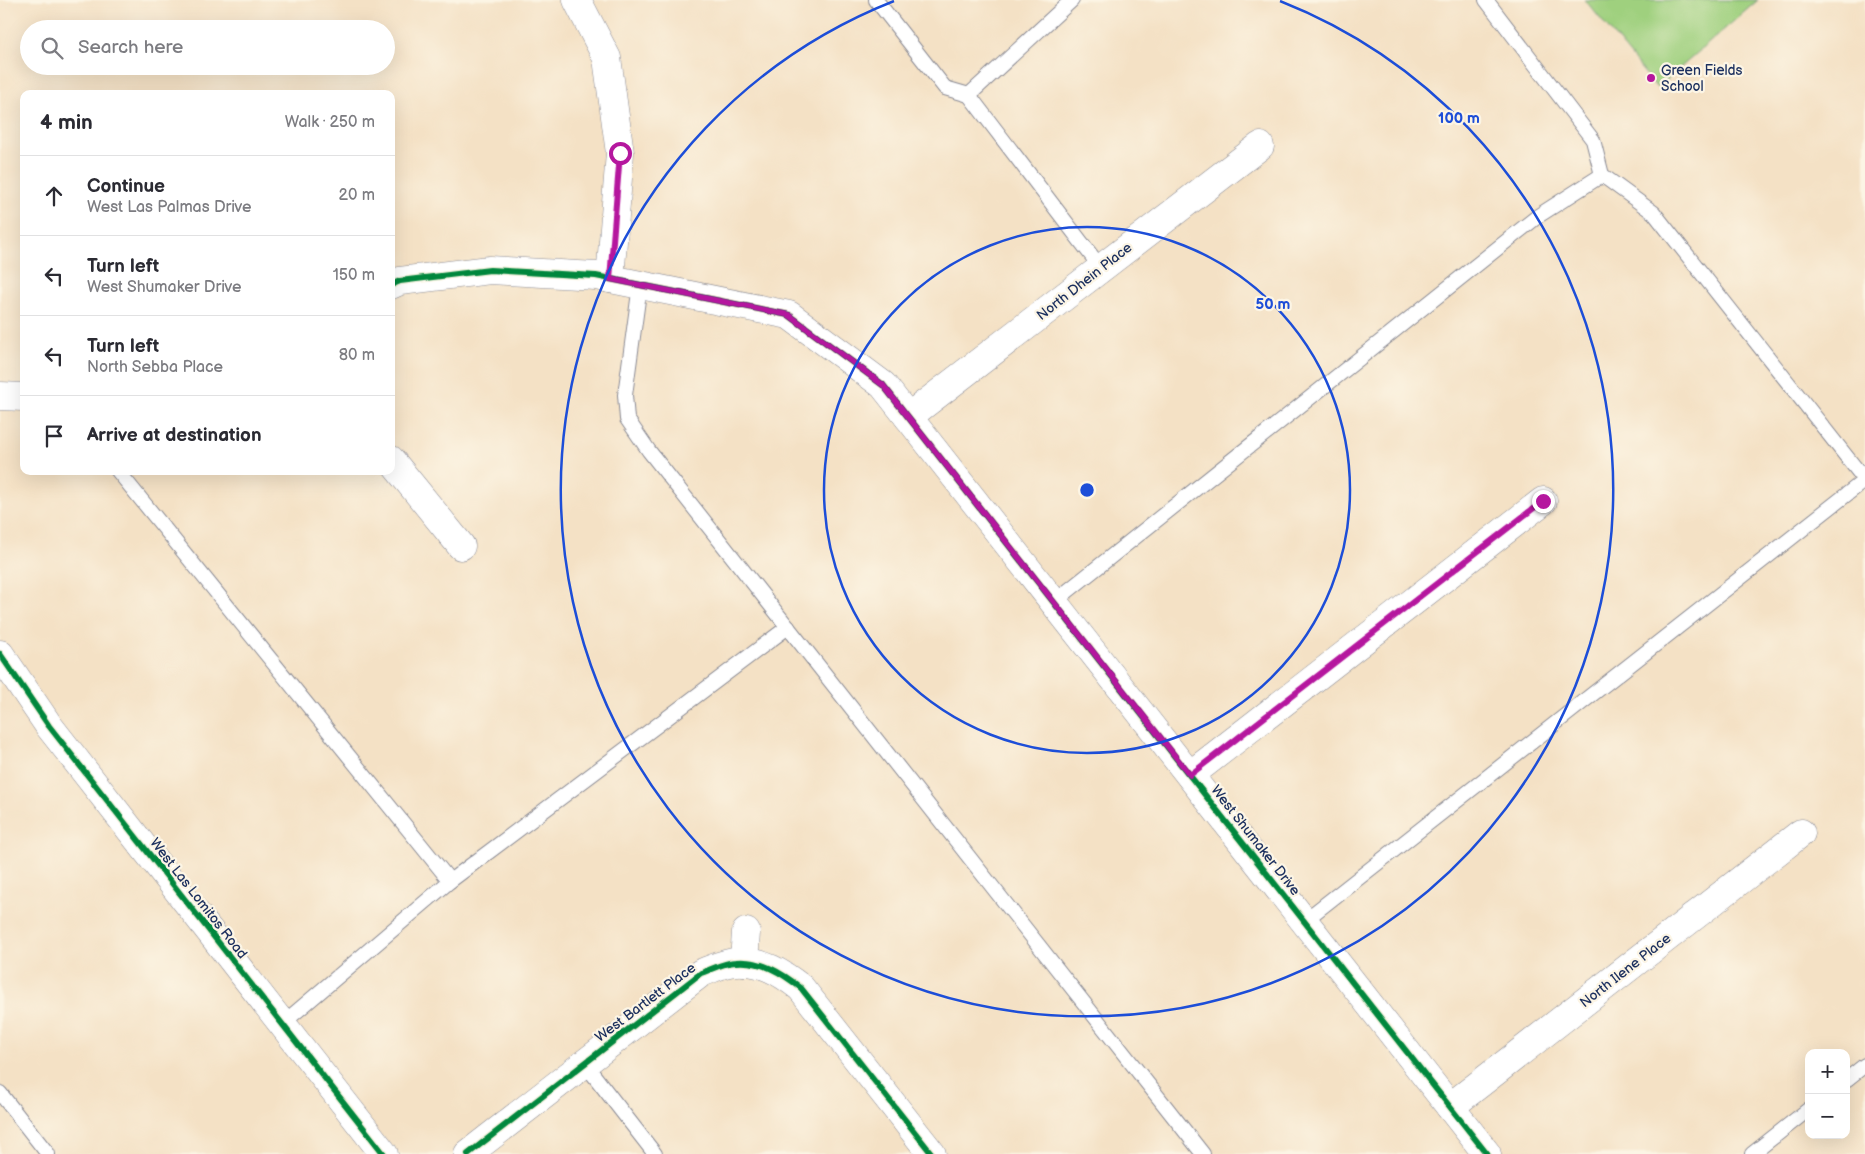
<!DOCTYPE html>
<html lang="en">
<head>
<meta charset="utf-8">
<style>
	:root { --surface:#fff; --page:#f2f2f3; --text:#2b2b33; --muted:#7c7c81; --line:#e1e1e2 }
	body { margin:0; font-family:"Balsamiq Sans",sans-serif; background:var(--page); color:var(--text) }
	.controls { position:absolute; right:15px; bottom:15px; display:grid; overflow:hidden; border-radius:10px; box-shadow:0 5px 20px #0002 }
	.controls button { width:45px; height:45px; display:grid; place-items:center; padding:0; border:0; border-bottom:1px solid var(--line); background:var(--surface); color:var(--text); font:25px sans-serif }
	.stop { position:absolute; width:15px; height:15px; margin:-11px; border:4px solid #b5179e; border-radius:50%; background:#fff }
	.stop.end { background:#b5179e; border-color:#fff; box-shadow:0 1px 5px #0008 }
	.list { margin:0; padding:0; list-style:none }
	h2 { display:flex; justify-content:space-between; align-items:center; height:65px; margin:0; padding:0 20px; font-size:21px }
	h2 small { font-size:16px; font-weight:400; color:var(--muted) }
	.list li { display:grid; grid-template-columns:32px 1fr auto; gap:15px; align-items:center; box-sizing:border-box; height:80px; padding:0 20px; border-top:1px solid var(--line) }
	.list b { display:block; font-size:19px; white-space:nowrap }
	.list p { margin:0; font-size:16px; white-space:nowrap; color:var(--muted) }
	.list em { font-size:16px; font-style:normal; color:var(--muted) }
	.icon { flex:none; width:28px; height:28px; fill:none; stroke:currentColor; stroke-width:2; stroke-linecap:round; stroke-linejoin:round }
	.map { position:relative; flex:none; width:1865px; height:1154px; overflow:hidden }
	.search { position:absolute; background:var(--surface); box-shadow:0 5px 20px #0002; left:20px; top:20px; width:375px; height:55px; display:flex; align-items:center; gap:12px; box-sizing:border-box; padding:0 18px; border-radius:28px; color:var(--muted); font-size:19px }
	.panel { position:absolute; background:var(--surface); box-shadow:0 5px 20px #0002; left:20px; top:90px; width:375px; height:385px; border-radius:10px }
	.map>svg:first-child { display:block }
	.green { fill:#9fd07e; stroke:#5d806e }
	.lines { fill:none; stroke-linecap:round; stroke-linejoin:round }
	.service-casing { stroke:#888892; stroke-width:16 }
	.minor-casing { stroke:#888892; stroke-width:29 }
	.service { stroke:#fff; stroke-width:14 }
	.minor { stroke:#fff; stroke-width:28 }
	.cycleway-casing { stroke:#fcf5e5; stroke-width:9 }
	.cycleway { stroke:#00873e; stroke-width:6 }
	.route { stroke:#b5179e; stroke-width:6 }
	.ring { fill:none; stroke:#1d4ed8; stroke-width:2.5 }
	.poi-dot { fill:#b5179e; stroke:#fcf5e5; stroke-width:2 }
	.labels { text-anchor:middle; stroke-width:4.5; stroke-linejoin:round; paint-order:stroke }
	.poi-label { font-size:14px; fill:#1b2f5e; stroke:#fcf5e5; text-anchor:start }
	.street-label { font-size:14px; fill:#1b2f5e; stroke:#fcf5e5 }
	.centre { fill:#1d4ed8; stroke:#fcf5e5; stroke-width:2.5 }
	.ring-label { font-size:15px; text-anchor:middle; font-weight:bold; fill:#1d4ed8; stroke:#fcf5e5; stroke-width:4.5; stroke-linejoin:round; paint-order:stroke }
</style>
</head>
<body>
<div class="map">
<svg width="1865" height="1154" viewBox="0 0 1865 1154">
	<rect width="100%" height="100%" fill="#fcf5e5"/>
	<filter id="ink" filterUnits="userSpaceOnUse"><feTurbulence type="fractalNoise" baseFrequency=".02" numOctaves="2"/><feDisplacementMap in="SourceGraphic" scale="10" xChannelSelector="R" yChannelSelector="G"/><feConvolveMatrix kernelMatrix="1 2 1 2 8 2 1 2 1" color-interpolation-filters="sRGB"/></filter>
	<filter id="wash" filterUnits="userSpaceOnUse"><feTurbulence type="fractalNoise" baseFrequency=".0096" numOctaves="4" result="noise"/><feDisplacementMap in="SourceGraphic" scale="20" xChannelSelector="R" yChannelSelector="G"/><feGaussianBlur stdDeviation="1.12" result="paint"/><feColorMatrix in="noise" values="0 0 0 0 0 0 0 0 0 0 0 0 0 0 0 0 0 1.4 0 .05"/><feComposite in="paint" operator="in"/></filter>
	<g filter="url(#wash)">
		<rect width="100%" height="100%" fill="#f4e1c5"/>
		<polygon class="green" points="1585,0 1758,0 1657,88"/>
	</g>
	<g filter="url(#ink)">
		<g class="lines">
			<g class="service-casing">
				<g id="service">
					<polyline points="876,0 945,88 969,95"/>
					<polyline points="1072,0 969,95 1101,268"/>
					<polyline points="1486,0 1593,140 1602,175 1654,213 1865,480"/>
					<polyline points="640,285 625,395 627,419 649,451 1203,1154"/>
					<polyline points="118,471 450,881 282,1024"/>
					<polyline points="1054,602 1538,216 1602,175"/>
					<polyline points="450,881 788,627"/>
					<polyline points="1304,921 1865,480"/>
					<polyline points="585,1064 655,1154"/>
					<polyline points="1846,1080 1865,1065"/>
					<polyline points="0,1093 48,1154"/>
					<polyline points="1752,1154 1809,1109"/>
				</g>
			</g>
			<g class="minor-casing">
				<g id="minor">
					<polyline points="577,0 607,58 620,153 610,279"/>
					<polyline points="391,285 400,281 490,270 596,276 789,315 883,385 1487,1154"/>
					<polyline points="0,396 24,397"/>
					<polyline points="908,417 1260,146"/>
					<polyline points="391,460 461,546"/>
					<polyline points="0,654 49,726 384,1154"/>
					<polyline points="1190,775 1543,501"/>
					<polyline points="744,962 746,932"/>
					<polyline points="1450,1107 1801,833"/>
					<path d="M468,1154L701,973C712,969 725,962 736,962C762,960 782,973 801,988L932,1154"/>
				</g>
			</g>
			<use href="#service" class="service"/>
			<use href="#minor" class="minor"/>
			<g class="cycleway-casing">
				<g id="cycleway">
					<polyline points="391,285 400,281 490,270 596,276 789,315 883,385 1487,1154"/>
					<polyline points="0,654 49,726 384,1154"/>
					<path d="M468,1154L701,973C712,969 725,962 736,962C762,960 782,973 801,988L932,1154"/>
				</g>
			</g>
			<use href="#cycleway" class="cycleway"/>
		</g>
	</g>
	<g class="lines" filter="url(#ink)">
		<polyline class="route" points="620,153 610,279 789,315 883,385 1190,775 1543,501"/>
	</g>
	<g class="ring">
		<circle cx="1087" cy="490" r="263"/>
		<path d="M1280 1A526 526 0 1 1 894 1"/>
	</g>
	<circle class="poi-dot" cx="1651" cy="78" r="5"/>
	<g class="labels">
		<g class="poi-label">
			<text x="1661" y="75">Green Fields<tspan x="1661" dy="16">School</tspan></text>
		</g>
		<g class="street-label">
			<text transform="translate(1084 281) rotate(-38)" y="5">North Dhein Place</text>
			<text transform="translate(1256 840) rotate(52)" y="5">West Shumaker Drive</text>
			<text transform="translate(199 898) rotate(52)" y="5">West Las Lomitos Road</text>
			<text transform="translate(1625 970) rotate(-38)" y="5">North Ilene Place</text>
			<text transform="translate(645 1002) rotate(-37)" y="5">West Bartlett Place</text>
		</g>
	</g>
	<circle cx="1087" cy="490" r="8" class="centre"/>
	<g class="ring-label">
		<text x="1459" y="123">100 m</text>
		<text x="1273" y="309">50 m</text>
	</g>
</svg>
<div class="controls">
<button>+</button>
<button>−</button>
</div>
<div class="stop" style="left:620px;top:153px"></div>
<div class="stop end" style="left:1543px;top:501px"></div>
<div class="search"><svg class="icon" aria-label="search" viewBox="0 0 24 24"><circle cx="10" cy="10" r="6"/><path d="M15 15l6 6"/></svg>Search here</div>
<section class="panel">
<h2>4 min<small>Walk · 250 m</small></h2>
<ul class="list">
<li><svg class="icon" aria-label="ahead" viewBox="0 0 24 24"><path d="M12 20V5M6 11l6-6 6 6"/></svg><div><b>Continue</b><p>West Las Palmas Drive</p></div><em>20 m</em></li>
<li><svg class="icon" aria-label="left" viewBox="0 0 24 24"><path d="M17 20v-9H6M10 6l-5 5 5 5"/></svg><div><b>Turn left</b><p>West Shumaker Drive</p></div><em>150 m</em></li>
<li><svg class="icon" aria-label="left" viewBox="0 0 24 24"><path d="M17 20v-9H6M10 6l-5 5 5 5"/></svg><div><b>Turn left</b><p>North Sebba Place</p></div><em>80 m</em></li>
<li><svg class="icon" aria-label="arrive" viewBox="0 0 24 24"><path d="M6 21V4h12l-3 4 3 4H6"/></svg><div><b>Arrive at destination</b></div></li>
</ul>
</section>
</div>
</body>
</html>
